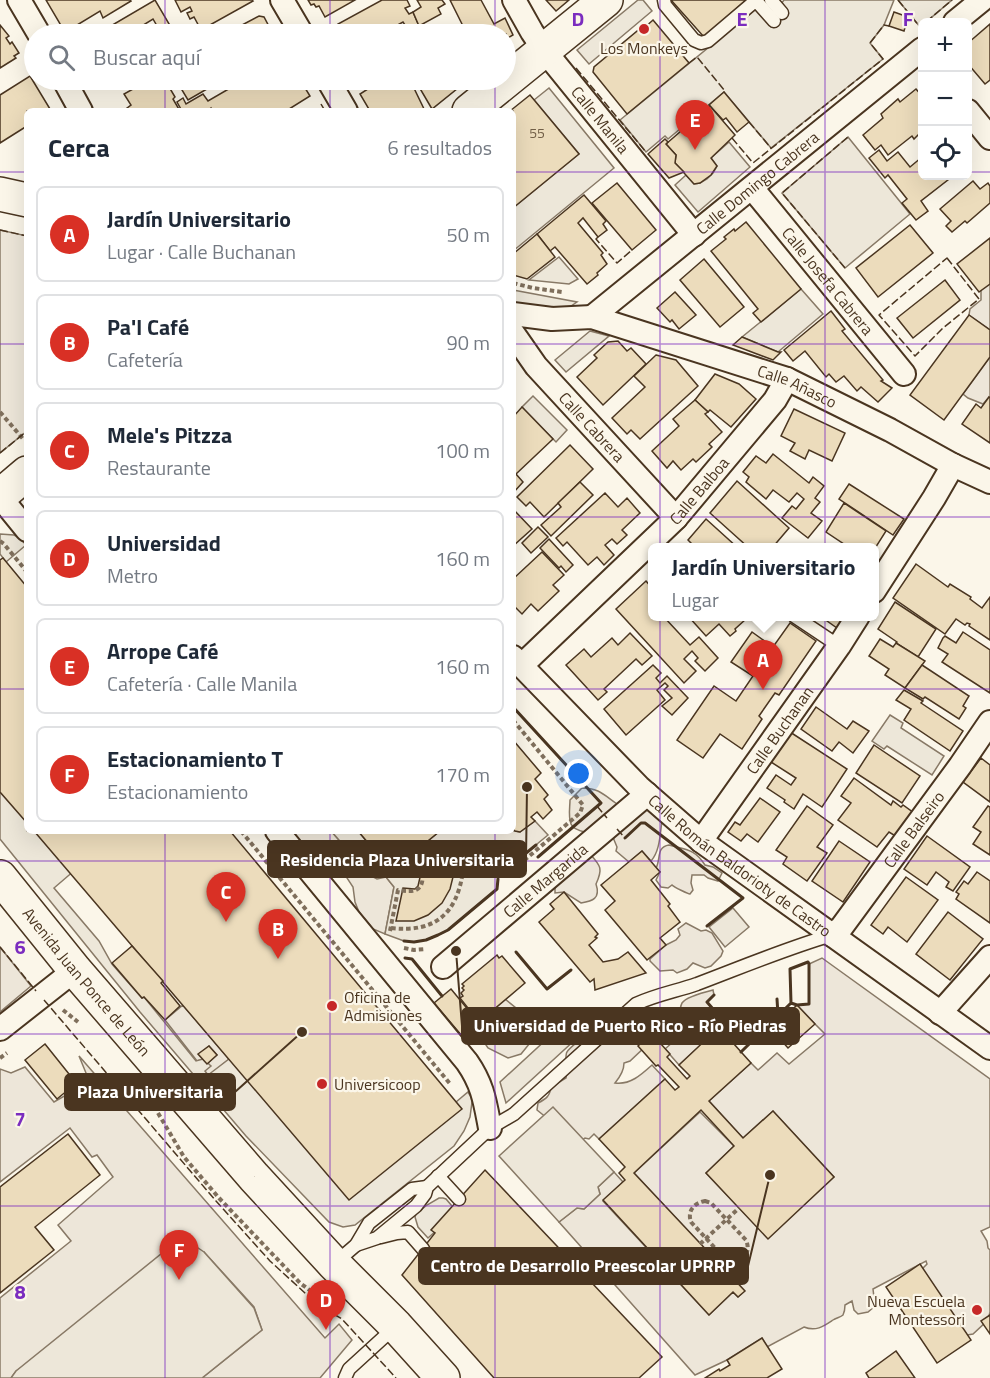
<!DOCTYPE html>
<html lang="es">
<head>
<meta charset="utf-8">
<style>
	:root { --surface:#fff; --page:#f2f2f3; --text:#1f2937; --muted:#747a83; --line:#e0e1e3; --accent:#d93025 }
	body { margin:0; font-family:"Titillium Web",sans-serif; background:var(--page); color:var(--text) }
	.controls { position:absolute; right:18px; top:18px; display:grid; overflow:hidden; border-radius:9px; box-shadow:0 6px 24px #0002 }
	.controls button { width:54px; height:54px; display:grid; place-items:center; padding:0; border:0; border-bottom:2px solid var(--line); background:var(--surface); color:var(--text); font:30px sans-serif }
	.you { position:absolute; left:579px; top:774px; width:21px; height:21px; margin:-15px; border:4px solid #fff; border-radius:50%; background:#1a73e8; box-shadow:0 0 0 9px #1a73e833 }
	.badge { display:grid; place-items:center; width:39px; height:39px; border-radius:50%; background:var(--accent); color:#fff; font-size:20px; font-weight:700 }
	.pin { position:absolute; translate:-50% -50px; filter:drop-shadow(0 2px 3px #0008) }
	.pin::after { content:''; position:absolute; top:32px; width:21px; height:18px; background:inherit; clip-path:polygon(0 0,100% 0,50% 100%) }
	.popup { position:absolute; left:648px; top:543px; width:231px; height:78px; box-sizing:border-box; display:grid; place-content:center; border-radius:9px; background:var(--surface); filter:drop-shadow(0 2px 4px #0005); font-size:20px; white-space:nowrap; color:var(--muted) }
	.popup b { font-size:22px; color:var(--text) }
	.popup::after { content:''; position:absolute; left:50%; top:100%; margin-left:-12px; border:12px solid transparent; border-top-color:var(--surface) }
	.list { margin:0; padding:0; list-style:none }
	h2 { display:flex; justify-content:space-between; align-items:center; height:78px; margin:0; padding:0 24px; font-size:26px }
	h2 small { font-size:20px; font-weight:400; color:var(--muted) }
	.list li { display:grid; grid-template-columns:39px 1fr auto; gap:18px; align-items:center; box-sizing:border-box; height:96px; margin:0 12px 12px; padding:0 12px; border:2px solid var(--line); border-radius:9px }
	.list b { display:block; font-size:22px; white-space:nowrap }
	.list p { margin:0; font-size:20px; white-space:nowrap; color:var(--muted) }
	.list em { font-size:20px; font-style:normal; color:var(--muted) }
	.icon { flex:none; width:33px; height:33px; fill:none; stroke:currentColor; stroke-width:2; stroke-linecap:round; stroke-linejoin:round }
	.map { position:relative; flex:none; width:990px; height:1378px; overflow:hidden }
	.search { position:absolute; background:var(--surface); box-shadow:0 6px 24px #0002; left:24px; top:24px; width:492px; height:66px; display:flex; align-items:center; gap:15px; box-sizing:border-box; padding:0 21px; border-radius:33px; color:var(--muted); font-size:22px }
	.panel { position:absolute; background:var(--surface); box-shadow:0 6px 24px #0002; left:24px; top:108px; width:492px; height:726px; border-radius:9px }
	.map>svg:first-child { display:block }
	.green { fill:#ede6d9; stroke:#887966; stroke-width:1.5 }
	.parking { fill:#ede7d9; stroke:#887966; stroke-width:1.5 }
	.building { fill:#ecdcbc; stroke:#4a3520; stroke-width:1.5 }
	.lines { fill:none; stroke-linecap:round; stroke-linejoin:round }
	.lane-casing { stroke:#4a3520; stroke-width:15 }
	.street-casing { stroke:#4a3520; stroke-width:26 }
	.secondary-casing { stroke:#4a3520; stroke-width:36 }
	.path { stroke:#7f6f5c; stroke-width:4; stroke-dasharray:4.5 3; stroke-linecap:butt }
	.lane { stroke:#fbf6e9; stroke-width:12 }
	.street { stroke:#fbf6e9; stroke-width:22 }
	.secondary { stroke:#fbf6e9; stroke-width:33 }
	.fence { stroke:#4a3520; stroke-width:1.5; stroke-dasharray:8 3; stroke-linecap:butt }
	.wall { stroke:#4a3520; stroke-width:3 }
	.grid { fill:none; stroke:#7b2cbf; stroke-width:1.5; stroke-opacity:0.55 }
	.poi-dot { fill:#c62828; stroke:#fbf6e9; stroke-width:2 }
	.labels { text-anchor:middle; stroke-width:4.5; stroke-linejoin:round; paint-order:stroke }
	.number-label { font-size:14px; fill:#725f47 }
	.poi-label { font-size:16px; fill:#4a3520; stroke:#fbf6e9; text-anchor:start }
	.street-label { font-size:16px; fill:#4a3520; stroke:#fbf6e9 }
	.grid-label { font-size:20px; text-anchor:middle; font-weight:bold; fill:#7b2cbf; stroke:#fbf6e9; stroke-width:4.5; stroke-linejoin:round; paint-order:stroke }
	.leader { fill:none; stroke:#4a3520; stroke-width:2 }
	.callout-dot { fill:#4a3520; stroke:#fbf6e9; stroke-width:2 }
	.callout { fill:#4a3520; stroke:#4a3520; stroke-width:2 }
	.callout-label { font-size:18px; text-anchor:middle; font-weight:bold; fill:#fff }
</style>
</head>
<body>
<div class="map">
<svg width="990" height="1378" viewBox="0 0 990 1378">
	<rect width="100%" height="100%" fill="#fbf6e9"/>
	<g class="green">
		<polygon points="0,230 27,236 27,431 0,453"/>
		<polygon points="990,274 990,330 969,315 970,309 981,300 981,282"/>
		<polygon points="990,357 990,398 989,397 983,404 968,398 963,394"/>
		<path d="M582,788C599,788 604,795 617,804L626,797L645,804L662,821C660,834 660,851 651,861L642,851L629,862L616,851L617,847L612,835C601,834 575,834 571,824C568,816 570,807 570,800Z"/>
		<polygon points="535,821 548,835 509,867 502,861 500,865 493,865 491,861 422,860 415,852 440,831 513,831 513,829 515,831 520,832"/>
		<path d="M291,831H331L354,857L344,867L327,848C311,851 299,844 291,831Z"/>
		<path d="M669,845C687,850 695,849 705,865L713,867L722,873L718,881L708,878L704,875H692L691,883L693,890L690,894C688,894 674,887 672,885L668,888L661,887L656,880L660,872L656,868C661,859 656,847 669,845Z"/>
		<path d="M590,854C601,866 603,869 596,884C601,899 592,901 581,903L564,892L555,893V878Z"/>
		<polygon points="359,863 371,876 386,877 394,887 385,934 373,929 359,912 355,902 353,887 345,875"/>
		<polygon points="686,923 701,931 706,930 712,933 723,951 721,956 711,966 705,968 693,963 687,969 677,973 673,970 660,971 650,961 650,959 666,945 676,940 680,935 678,929"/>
		<polygon points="0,947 31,986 0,1012"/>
		<path d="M822,958L990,1079V1227L981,1231L987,1241L988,1248L990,1250V1312L988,1320L973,1334L961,1336L919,1272L927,1264L926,1261L873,1289L875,1306L868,1312L858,1314L854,1310L852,1301L845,1305C845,1309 845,1311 843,1315C841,1317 836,1318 833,1320C824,1326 816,1332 804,1327L767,1347L762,1338L727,1360L695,1375L559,1222L577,1208L584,1209L600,1194L598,1187L614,1172L623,1182L603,1201L709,1315L733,1292L738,1297L744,1291L634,1173L700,1112L734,1146L706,1173L768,1238L834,1177L773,1111L743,1138L709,1101L751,1063L758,1070L777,1053L789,1064L825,1034L815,1024L797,1005L809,1004V964Z"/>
		<path d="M713,990L714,995L707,1002L713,1009L707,1015L717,1026L710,1033L712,1035L679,1065L665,1049C671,1044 678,1038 681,1031C685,1022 677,1011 682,1003C686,997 705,992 713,990Z"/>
		<polygon points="500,995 526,1016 530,1023 532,1034 530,1043 521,1054 508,1058 488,1048 484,1042 468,1028 460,1011 473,1004"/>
		<polygon points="183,1005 229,1059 209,1076 204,1071 210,1066 208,1063 217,1055 209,1046 199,1054 203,1059 197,1061 165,1020"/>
		<path d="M651,1011L661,1012L668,1019L667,1024L665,1028L630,1061L624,1063C624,1071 620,1077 615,1083C630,1085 641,1075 652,1065L665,1079L599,1139L594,1134L589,1139L585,1138L578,1143L537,1110L538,1103C546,1099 550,1096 551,1087L566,1078C568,1071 564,1056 567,1052C568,1049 580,1040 583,1037L605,1038L615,1036L617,1040L647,1013Z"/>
		<polygon points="79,1056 325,1338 339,1324 352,1340 320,1378 202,1378 262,1330 254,1307 204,1252 16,1371 11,1378 0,1378 0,1298 71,1241 58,1225 113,1177 97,1155 92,1157 70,1128 0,1182 0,1069 11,1073 25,1067 54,1102 73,1091 81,1099 93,1090"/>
	</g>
	<g class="parking">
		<polygon points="638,0 643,0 652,11 589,64 577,50"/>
		<polygon points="784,0 894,0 884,25 870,43 883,59 771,148 724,92 668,139 665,136 646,152 620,120 764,2 774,13"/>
		<polygon points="898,0 952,0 926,22 922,22 922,25 920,27"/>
		<polygon points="549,88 614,168 513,251 513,208 579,154 534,100"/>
		<polygon points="848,137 910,214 845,268 782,193"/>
		<polygon points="729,142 750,167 698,212 675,185 686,175 694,184 700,183 707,179 713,173 717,166 711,158"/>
		<polygon points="559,257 578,279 569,284 529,280"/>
		<polygon points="801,289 823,314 778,352 742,337"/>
		<polygon points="513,290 577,302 556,316 513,305"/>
		<polygon points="590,331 609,336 566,372 555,360"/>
		<polygon points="533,396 567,430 556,442 522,407"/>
		<polygon points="0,534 14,535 20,538 26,545 6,562 0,554"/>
		<polygon points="890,715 903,723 901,728 944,756 932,775 887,746 884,749 872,741"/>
		<polygon points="0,778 27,811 27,831 43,831 75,870 54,888 99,941 112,964 142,998 144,997 196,1061 203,1059 211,1066 205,1071 208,1075 229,1059 456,1102 468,1092 471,1097 472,1102 470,1117 464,1131 454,1146 355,1225 343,1227 329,1222 246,1136 140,1012 0,839"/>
		<polygon points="331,831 358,831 369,844 363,849 369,856 366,859 378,873 381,873 389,868 392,871 415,852 422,860 491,861 493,865 500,865 497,889 448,930 438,935 426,940 414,942 404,941 385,934 394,887 386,877 377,879 371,876 359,863 345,875 326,854 319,850 327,848 344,867 354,857"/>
		<polygon points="733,908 749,927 725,947 709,927"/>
		<polygon points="574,1014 588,1028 506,1103 500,1082"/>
		<polygon points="553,1107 614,1172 598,1187 600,1194 584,1209 577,1208 559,1222 499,1156"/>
		<polygon points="439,1198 443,1198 446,1199 457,1212 428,1238 418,1227 415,1217 416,1214 427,1205"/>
		<polygon points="182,1237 204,1252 254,1308 262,1330 202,1378 11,1378 16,1371"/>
	</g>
	<g class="building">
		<polygon points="46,0 130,0 131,1 103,18 100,11 77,25 81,31 76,34 66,34"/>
		<polygon points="155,0 175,34 159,34 161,33 153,19 140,27 144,34 97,34"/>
		<polygon points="175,0 252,0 253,1 201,30 194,17 190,19 187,13 192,11 190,7 181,12"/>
		<polygon points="308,0 355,0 325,17 319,6 316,7 314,4 311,5"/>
		<polygon points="382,0 407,0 410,6 405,8 409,14 413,12 419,26 409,31 403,22 383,33 384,34 344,34 338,24"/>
		<polygon points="417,0 442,0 445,4 438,8 441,14 419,26 413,12 421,7"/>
		<polygon points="450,0 481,0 494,24 505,18 513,35 506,39 506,34 467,34"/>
		<polygon points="546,0 569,0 556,11"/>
		<polygon points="671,0 746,0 704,37"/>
		<polygon points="894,12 908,17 904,31 889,26"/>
		<polygon points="259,16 264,17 273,34 225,34"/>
		<polygon points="653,20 689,63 627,114 593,72 594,67 642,27 643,29"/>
		<polygon points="990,24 990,80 985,84 968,64 968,43"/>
		<polygon points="0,25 9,36 6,38 10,44 12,42 19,53 14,56 16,58 0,68"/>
		<polygon points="30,76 50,109 46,111 27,111 27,126 0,143 0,95"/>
		<polygon points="95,80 115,80 100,88"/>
		<polygon points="149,80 165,80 175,97 173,99 180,111 123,111 131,105 124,94"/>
		<polygon points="176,80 201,80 207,89 188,100"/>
		<polygon points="244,80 303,80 304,82 302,83 310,96 286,111 212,111 211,108 207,111 182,111 177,102 183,98 186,104 203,94 208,101"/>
		<polygon points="367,80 410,80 425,111 370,111 360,94 371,87"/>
		<polygon points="415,80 468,80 432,109"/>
		<polygon points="916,89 922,96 922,131 914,139 912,136 888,155 881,145 875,150 863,135 883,118 881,114 898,99 900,102"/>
		<polygon points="724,92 749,122 737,132 726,118 723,120 709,105"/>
		<polygon points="530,95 579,154 513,208 513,111 510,111"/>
		<polygon points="710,106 735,135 711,158 717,166 711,175 700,183 694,184 675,163 676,155 666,144"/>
		<polygon points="665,139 668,142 666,144 676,155 675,163 684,172 669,178 648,154"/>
		<polygon points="879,150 887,161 898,152 910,167 922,157 922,176 953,176 921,201 928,211 916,220 902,203 907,199 888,175 885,178 869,158"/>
		<polygon points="973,181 980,189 988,183 990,186 990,203 967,223 965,221 952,232 946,226 951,221 940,209"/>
		<polygon points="617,183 656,230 632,250 592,203"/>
		<polygon points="584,195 606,221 603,224 607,230 598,237 583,218 578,223 603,253 601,255 607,264 597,273 598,275 587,284 555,247 550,251 537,234"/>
		<polygon points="746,222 801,289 761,322 753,313 758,309 711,251 726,239 724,237 734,229 735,231"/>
		<polygon points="910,225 933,253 878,297 856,268"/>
		<polygon points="537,234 555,257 527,279 513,275 513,254"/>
		<polygon points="990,238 990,284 979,292 957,264"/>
		<polygon points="704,259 744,307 720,327 680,280"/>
		<polygon points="945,280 960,300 913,338 897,318"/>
		<polygon points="675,292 696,315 679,329 672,320 670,322 657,308"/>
		<polygon points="831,311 845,329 842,331 883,380 881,381 892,388 878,402 861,387 857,391 844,376 836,382 829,374 826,377 805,351 793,361 784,350"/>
		<polygon points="969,315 990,330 990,357 944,420 910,395"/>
		<polygon points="742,337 778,352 781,352 773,360 733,345"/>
		<polygon points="618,341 627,351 631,348 646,364 603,405 577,377 597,358 594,355 608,342"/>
		<polygon points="656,355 676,360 698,386 640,439 631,430 627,434 612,418 645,387 634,376"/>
		<polygon points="715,374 739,384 756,399 731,427 710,410 708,412 695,400"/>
		<polygon points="989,397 990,398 990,443 962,424 976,404 981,408"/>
		<polygon points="695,400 708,412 705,414 722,432 709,444 712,447 696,462 693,459 681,470 673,461 667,468 652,451 679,426 673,419"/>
		<polygon points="522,407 553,439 516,474 523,482 513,493 513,417"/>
		<polygon points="794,409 845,433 832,461 809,450 805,459 790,451 795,443 781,436"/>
		<polygon points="570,445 593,469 544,517 530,502 526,506 517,497"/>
		<polygon points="773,454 809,483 813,477 824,486 815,498 820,502 811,513 822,521 808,538 782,518 792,506 796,509 804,499 797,493 789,502 773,490 766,499 746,482 749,477 743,472 756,456 766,463"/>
		<polygon points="737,481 789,528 772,548 749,548 710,513"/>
		<polygon points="580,482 593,495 551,536 541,525 561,507 558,503"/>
		<polygon points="849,484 904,519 893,535 839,499"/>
		<polygon points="605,493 618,507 627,498 640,513 622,530 627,535 617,544 612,539 605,545 614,555 604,565 597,557 588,565 567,542 563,546 556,538"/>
		<polygon points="844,503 886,531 874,550 874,548 850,548 826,532"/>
		<polygon points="513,509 532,529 513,546"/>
		<polygon points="706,519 738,548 696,548 688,540"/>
		<polygon points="538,527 548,537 531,553 522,543"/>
		<polygon points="549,539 573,565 566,572 561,566 559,568 540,548"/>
		<polygon points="542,552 564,575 553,585 559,591 538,611 531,604 522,614 513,605 513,579"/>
		<polygon points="3,558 27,587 27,823 0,792 0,560"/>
		<polygon points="916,564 948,587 950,584 971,597 970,599 982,608 990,597 990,640 969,626 970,624 967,623 965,625 956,619 945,634 893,598"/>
		<polygon points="646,581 652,588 652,616 663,616 690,645 699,637 718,658 705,671 695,661 698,658 692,651 684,659 696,671 684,683 616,609"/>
		<polygon points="895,602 936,629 918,657 896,643 897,642 878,629"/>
		<polygon points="688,616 742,616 745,620 735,629 736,631 730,636 719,624 706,636"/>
		<polygon points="820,616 845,616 837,628"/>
		<polygon points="790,623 816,641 779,695 775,693 759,716 762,719 742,749 720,734 703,758 677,740 714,686 736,701 753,676 731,662 752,632 773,647"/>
		<polygon points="963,632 990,650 990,693 942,662 948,654 938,648 943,638 945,636 956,643"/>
		<polygon points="630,633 652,656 642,665 636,659 604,689 607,692 598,700 566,665 584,649 591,657 612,638 618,645"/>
		<polygon points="880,639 893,647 896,643 925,661 905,688 885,675 889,669 869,656"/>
		<polygon points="653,665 661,673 656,678 660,683 667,676 688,698 672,715 662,706 672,698 664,690 668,686 665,683 657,690 665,700 626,735 604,709"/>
		<polygon points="922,665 969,696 963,706 966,708 959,719 925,697 923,699 905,688"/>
		<polygon points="904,690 923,701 921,703 963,731 950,751 904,720 911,709 896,700"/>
		<polygon points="816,707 847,729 853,721 869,731 853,753 839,742 832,751 801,729"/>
		<polygon points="790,732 847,769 822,807 803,794 794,809 784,802 785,800 767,788 776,775 791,785 796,778 771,762"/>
		<polygon points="513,740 541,773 535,779 548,795 544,799 552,810 543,819 537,812 531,817 535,821 520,832 515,831 513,829"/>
		<polygon points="874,745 920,776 902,803 856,773"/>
		<polygon points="981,758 990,765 990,802 963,782"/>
		<polygon points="854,778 891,805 893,801 901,807 903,805 914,813 897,837 889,832 877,847 838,820 851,803 841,796"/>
		<polygon points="760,798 780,812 758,842 747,834 741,841 728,832 735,822 740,825"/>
		<polygon points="807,806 833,825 817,847 827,853 807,881 783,864 787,857 776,850"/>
		<polygon points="988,806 990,807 990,855 973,844 981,832 973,827"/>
		<polygon points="34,831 230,831 462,1109 349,1200"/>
		<polygon points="358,831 440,831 391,871 389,868 381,873 378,873 366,859 369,856 363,849 369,844"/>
		<polygon points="927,836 970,867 953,891 946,887 949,882 936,872 927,885 904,869"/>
		<polygon points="839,841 870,862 843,902 812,881"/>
		<polygon points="642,851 660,872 651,880 670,904 668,906 680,922 660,938 666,945 647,960 605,910 615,901 601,885"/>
		<polygon points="977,872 990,881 990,923 956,899 959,894 956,892 964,881 968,884"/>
		<polygon points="421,873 454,873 450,889 442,903 428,915 414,921 396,921 403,888 415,889 418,886"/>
		<polygon points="906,877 938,900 907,942 888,927 883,934 871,925"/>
		<polygon points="564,892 598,934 595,937 597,938 589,945 603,962 618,959 628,952 646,973 595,990 594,979 590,982 539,922 554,909 550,904"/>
		<polygon points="948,912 983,939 950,980 916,954"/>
		<polygon points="132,946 163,981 161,983 180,1006 165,1020 144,997 142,998 112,963"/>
		<polygon points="497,955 499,958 502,956 525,983 479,1022 460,998 463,996 461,993 464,990 462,988 464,986 462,984"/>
		<polygon points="451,989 484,1029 468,1043 434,1003"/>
		<polygon points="797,1005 815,1024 788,1048 771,1029"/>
		<polygon points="651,1033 670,1054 667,1057 687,1079 690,1076 679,1065 713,1033 719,1039 724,1033 751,1063 709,1101 743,1138 773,1111 834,1177 768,1239 706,1173 734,1146 701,1110 634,1173 745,1291 738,1297 733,1292 709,1315 603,1200 625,1180 619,1173 625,1167 599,1139 665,1079 675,1090 679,1087 658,1065 656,1066 638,1046"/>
		<polygon points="45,1044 69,1074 67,1076 74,1085 57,1099 25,1060"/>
		<polygon points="209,1046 217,1055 207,1064 198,1054"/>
		<polygon points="68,1134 100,1175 35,1227 54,1250 0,1293 0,1187"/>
		<polygon points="485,1170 662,1357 639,1378 494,1378 402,1275 435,1233 431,1230"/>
		<polygon points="920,1264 971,1340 937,1363 886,1287"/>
		<polygon points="990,1315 990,1334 981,1321"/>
		<polygon points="762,1338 782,1369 767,1378 705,1378 719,1369 720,1371 730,1365 727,1360"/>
		<polygon points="896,1351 915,1378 869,1378 866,1373"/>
	</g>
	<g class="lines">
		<g class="lane-casing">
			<g id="lane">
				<polyline points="664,0 665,5 694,40 701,43 708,41 754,2 758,3 774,21"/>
				<polyline points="771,0 782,13"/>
				<polyline points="794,616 839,646"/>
				<polyline points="438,1176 459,1199"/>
				<polyline points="381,1237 397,1233 408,1232 423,1249"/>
				<path d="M356,1245L377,1238L416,1206L425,1194L427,1187L490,1128L514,1114L636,1004C655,995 677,991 697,984C742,967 787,948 832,935"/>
				<polyline points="334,1264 356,1245 369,1223 412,1189 427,1187"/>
				<polyline points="345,1378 349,1369 395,1327"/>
			</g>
		</g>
		<g class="street-casing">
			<g id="street">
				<polyline points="19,0 39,34"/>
				<polyline points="282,0 302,34"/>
				<path id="s1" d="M514,0L532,32L544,50L694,235"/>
				<polyline points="955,22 982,0"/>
				<polyline points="64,80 81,111"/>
				<polyline points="328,80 346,111"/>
				<polyline points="968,111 990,138"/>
				<path id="s2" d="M752,188L904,374"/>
				<path id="s3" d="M513,314L552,319L592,317L787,379L890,430L953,465L990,482"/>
				<path id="s4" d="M592,317L922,49"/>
				<path id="s5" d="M513,333L536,366L676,518"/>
				<polyline points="0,497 27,530"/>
				<polyline points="874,591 934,498 953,465"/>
				<path id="s6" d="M513,657L639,787L701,841L990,1048"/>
				<path id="s7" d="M521,666L676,518L775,400L787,379"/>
				<path d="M277,831L467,1062C483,1085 485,1102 490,1128"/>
				<path id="s8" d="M701,841L839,646L858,616"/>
				<path id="s9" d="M832,935L841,928L960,766L990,722"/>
				<path id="s10" d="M443,967L647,794"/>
				<polyline points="940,1013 990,957"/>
				<polyline points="0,1029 75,970"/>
			</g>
		</g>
		<g class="secondary-casing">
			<g id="secondary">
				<polyline points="469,111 606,0"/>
				<polyline points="0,194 27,200"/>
				<polyline points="0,496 27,473"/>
				<path id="s11" d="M0,877L75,970L254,1177L334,1264L396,1326L443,1378"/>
			</g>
		</g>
		<g class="path">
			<polyline points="513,283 533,288 562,292"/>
			<polyline points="0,412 24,440"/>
			<polyline points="0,541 4,544 27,572"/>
			<polyline points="241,831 451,1085"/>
			<polyline points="507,875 580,813 583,805 513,720"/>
			<path d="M391,928C435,933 457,914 463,871"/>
			<path d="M390,931L398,890C415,893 425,891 422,871H463L515,875"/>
			<polyline points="404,948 414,950 426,949"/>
			<polyline points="63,1010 78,1022"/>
			<polyline points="0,1058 7,1053"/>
			<polyline points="158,1113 184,1157 219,1198 300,1283 335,1309"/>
			<path d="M705,1201L711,1203L746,1240C752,1254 741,1265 727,1261L691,1222C687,1211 694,1203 705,1201Z"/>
			<polyline points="700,1244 739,1208"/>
		</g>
		<use href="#lane" class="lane"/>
		<use href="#street" class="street"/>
		<use href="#secondary" class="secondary"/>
		<g class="fence">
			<polyline points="898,0 920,27 922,25"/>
			<polyline points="926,22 952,0"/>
			<polyline points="689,63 697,57 725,91 724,92"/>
			<polyline points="576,68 646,152"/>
			<polyline points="321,104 325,111"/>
			<polyline points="749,122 771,148"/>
			<polyline points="732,138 753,163 883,59 870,43 884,25 889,26"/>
			<polyline points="0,230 27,236"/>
			<polyline points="598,237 596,239 617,263 632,250"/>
			<polygon points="947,258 979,299 943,328 915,356 879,315"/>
			<polyline points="845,268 782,193 848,137"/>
			<polyline points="0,453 27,431"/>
			<polyline points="597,806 607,818"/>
			<polyline points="617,829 625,838"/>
			<polyline points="0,947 36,991"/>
			<polyline points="44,1000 216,1201 270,1261 317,1304 342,1319 396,1378"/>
		</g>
		<g class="wall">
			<polyline points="513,707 601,803 538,857"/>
			<polyline points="625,838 641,823 645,823 743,898 707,926"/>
			<polyline points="499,871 502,860 509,867 536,845"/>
			<polyline points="404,941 414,942 426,940 438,935 448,930 497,889 498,879"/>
			<polyline points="516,952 547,989 571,970"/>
			<polyline points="405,958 412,959 442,996"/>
			<polyline points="777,999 778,1015"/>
			<polyline points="764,1010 767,1026"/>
			<polyline points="712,1035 710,1033 717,1026 707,1015 713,1009 707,1002 714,995"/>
			<polyline points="741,1052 791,1003 797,1005 809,1004 809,964 808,962 790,969 791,1003"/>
		</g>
	</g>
	<path class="grid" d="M165,0V34M330,0V34M495,0V34M660,0V1378M825,0V1378M165,80V111M330,80V111M495,80V111M0,172H27M513,172H922M968,172H990M0,344H27M513,344H990M0,517H27M513,517H990M0,689H27M513,689H990M165,831V1378M330,831V1378M495,831V1378M0,861H990M0,1034H990M0,1206H990"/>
	<g class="poi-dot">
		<circle cx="644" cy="29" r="6"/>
		<circle cx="332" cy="1006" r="6"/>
		<circle cx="322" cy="1084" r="6"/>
		<circle cx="977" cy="1310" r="6"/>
	</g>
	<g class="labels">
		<g class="number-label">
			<text x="537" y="138">55</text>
		</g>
		<g class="poi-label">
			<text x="644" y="54" text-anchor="middle">Los Monkeys</text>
			<text x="344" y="1003">Oficina de<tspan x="344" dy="18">Admisiones</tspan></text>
			<text x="334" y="1090">Universicoop</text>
			<text x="965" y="1307" text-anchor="end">Nueva Escuela<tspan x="965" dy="18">Montessori</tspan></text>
		</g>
		<g class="street-label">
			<text dy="6" stroke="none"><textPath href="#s1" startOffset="148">Calle Manila</textPath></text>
			<text dy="6" stroke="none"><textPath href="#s4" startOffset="213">Calle Domingo Cabrera</textPath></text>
			<text dy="6" stroke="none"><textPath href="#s2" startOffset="120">Calle Josefa Cabrera</textPath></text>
			<text dy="6" stroke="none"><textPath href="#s3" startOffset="296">Calle Añasco</textPath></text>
			<text dy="6" stroke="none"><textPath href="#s5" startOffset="123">Calle Cabrera</textPath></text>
			<text dy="6" stroke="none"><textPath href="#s7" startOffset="250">Calle Balboa</textPath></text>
			<text dy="6" stroke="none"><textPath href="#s8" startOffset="136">Calle Buchanan</textPath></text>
			<text dy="6" stroke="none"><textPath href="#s9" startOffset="134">Calle Balseiro</textPath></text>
			<text dy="6" stroke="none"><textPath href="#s6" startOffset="309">Calle Román Baldorioty de Castro</textPath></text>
			<text dy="6" stroke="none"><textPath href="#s10" startOffset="134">Calle Margarida</textPath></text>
			<text dy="6" stroke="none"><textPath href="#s11" startOffset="136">Avenida Juan Ponce de León</textPath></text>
		</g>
	</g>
	<g class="grid-label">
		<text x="578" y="26">D</text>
		<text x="742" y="26">E</text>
		<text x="908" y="26">F</text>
		<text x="20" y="954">6</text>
		<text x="20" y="1126">7</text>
		<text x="20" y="1299">8</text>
	</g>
	<path class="leader" d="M527 787L526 859M456 951L462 1026M302 1032L235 1092M770 1175L748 1266"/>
	<g class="callout-dot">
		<circle cx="527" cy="787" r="6"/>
		<circle cx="456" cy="951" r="6"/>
		<circle cx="302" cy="1032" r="6"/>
		<circle cx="770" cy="1175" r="6"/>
	</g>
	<g class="callout">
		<rect x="268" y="841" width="258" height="36" rx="6"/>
		<rect x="462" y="1008" width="337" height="36" rx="6"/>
		<rect x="65" y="1074" width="170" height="36" rx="6"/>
		<rect x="419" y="1248" width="329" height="36" rx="6"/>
	</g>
	<g class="callout-label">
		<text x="397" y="866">Residencia Plaza Universitaria</text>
		<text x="630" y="1032">Universidad de Puerto Rico - Río Piedras</text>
		<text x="150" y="1098">Plaza Universitaria</text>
		<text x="583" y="1272">Centro de Desarrollo Preescolar UPRRP</text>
	</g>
</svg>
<div class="controls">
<button>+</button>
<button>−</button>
<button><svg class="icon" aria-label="locate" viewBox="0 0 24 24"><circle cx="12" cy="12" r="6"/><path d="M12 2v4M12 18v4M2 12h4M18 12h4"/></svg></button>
</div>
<div class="you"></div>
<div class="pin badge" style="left:763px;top:690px">A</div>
<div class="popup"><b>Jardín Universitario</b>Lugar</div>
<div class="pin badge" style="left:278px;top:959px">B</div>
<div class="pin badge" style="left:226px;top:922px">C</div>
<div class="pin badge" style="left:326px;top:1330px">D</div>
<div class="pin badge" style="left:695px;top:150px">E</div>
<div class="pin badge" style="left:179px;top:1280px">F</div>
<div class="search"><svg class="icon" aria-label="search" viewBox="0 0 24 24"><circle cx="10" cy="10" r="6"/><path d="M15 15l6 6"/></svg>Buscar aquí</div>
<section class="panel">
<h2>Cerca<small>6 resultados</small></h2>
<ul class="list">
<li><span class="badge">A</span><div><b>Jardín Universitario</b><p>Lugar · Calle Buchanan</p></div><em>50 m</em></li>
<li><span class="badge">B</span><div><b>Pa'l Café</b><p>Cafetería</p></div><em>90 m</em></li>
<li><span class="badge">C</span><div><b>Mele's Pitzza</b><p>Restaurante</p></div><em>100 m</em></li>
<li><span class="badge">D</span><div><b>Universidad</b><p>Metro</p></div><em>160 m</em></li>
<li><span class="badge">E</span><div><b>Arrope Café</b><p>Cafetería · Calle Manila</p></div><em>160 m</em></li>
<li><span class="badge">F</span><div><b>Estacionamiento T</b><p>Estacionamiento</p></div><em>170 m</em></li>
</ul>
</section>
</div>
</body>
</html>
